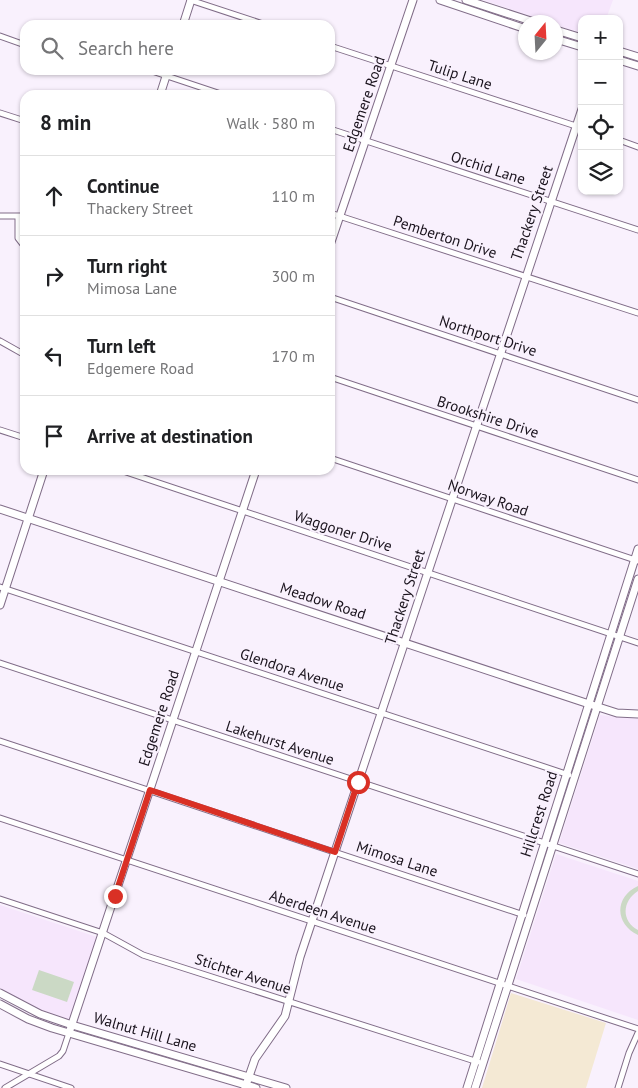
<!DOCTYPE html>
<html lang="en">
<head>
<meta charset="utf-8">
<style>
	:root { --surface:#fff; --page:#f2f2f2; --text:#202124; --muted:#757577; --line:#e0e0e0 }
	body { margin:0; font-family:"PT Sans",sans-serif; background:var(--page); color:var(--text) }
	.controls { position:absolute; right:15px; top:15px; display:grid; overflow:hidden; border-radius:10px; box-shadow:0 1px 4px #0004 }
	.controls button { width:45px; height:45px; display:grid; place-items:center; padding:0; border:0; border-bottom:1px solid var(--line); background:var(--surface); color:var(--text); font:25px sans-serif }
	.compass { position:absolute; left:518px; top:15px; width:45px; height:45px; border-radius:50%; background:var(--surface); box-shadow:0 1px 4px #0004; rotate:18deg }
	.stop { position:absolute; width:15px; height:15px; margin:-11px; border:4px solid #d93025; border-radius:50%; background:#fff }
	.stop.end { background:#d93025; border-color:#fff; box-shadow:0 1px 5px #0008 }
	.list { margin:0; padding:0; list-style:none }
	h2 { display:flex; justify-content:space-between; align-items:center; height:65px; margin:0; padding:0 20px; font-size:21px }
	h2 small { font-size:16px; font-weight:400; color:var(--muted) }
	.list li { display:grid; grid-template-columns:32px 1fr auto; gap:15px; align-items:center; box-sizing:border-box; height:80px; padding:0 20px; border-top:1px solid var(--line) }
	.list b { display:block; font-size:19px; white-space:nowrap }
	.list p { margin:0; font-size:16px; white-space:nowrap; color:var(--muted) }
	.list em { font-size:16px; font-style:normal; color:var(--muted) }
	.icon { flex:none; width:28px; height:28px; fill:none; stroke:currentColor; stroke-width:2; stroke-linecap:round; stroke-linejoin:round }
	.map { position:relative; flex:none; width:638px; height:1088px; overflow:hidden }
	.search { position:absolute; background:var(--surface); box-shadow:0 1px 4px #0004; left:20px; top:20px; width:315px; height:55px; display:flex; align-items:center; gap:12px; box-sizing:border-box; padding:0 18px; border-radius:15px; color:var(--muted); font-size:19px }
	.panel { position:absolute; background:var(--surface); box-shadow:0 1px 4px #0004; left:20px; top:90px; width:315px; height:385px; border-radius:15px }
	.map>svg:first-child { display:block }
	.built { fill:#f6e6fc }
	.industrial { fill:#f4e9d4 }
	.green { fill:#cbd9c5 }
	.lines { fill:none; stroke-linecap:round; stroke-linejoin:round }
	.street-casing { stroke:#816d88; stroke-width:7 }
	.secondary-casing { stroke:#816d88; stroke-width:9 }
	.street { stroke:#fff; stroke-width:5 }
	.secondary { stroke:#fff; stroke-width:7 }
	.route { stroke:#d93025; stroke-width:6 }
	.labels { text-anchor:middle; stroke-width:4.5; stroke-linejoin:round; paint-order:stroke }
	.street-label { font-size:15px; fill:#19121c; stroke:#f9f1fd }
</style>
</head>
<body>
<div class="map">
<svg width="638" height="1088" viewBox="0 0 638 1088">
	<rect width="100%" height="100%" fill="#f9f1fd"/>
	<g class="built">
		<polygon points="483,0 613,0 606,19 582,19 582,33 556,25 556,22 549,22"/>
		<polygon points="600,715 638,719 638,869 559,843"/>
		<polygon points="556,854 638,881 638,1020 516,979"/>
		<polygon points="0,905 97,937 71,1017 68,1020 47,1014 0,989"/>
	</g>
	<polygon class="industrial" points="511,993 606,1023 586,1088 482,1088"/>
	<g class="green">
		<path d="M638,886V891C622,901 621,921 638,930V935C615,924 614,897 638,886Z"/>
		<polygon points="39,970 74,982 67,1002 32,990"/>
	</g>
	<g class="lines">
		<g class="street-casing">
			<g id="street">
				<polyline points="190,0 266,25"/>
				<polyline points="0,36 25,45"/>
				<polyline points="330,46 582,128"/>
				<polyline points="149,70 224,95"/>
				<polyline points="0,113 25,121"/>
				<polyline points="330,129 638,230"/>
				<polyline points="619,140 638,147"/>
				<polyline points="330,213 638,313"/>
				<polyline points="0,216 25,216"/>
				<polyline points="18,217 18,238 25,247"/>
				<polyline points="330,297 638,400"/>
				<polyline points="0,341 25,355"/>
				<polyline points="330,377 638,480"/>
				<polyline points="0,430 25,438"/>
				<polyline points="330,458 638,561"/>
				<polyline points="120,470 638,643"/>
				<polyline points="0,587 569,775"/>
				<polyline points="0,663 638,874"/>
				<polyline points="0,741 524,915"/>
				<polyline points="0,818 638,1029"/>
				<polyline points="0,899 103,933 143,955 478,1062"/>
				<polyline points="0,1064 71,1088"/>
				<polyline points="5,1088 59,1056 63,1051 69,1033"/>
				<polyline points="618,1088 629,1053 638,1033"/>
			</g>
		</g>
		<g class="secondary-casing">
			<g id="secondary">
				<polyline points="440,0 526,29"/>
				<polyline points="466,0 534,22"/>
				<polyline points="183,25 191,0"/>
				<polyline points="556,30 582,38"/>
				<polyline points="556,39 582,47"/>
				<polyline points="619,51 638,57"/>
				<polyline points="619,60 638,66"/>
				<polyline points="160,95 168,70"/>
				<polyline points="330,245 413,0"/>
				<polyline points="0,509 589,704 617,713 638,714"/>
				<polyline points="0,605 44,470"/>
				<polyline points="0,993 40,1014 72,1025 286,1088"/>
				<polyline points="0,1004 28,1019 52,1028 256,1088"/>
				<polyline points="69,1033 256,470"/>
				<polyline points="245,1088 255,1059 285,1016 300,957 582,109"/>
				<polyline points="467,1088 638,549"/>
				<polyline points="475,1088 638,579"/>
			</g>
		</g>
		<use href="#street" class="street"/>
		<use href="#secondary" class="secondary"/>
	</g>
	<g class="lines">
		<polyline class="route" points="115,896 150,790 335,852 358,782"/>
	</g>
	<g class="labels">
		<g class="street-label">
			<text transform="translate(460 75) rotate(18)" y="5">Tulip Lane</text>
			<text transform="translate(364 104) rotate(-71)" y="5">Edgemere Road</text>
			<text transform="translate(488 168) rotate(18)" y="5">Orchid Lane</text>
			<text transform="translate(532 213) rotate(-71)" y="5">Thackery Street</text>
			<text transform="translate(445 237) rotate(18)" y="5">Pemberton Drive</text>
			<text transform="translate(488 336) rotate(18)" y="5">Northport Drive</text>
			<text transform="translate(488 417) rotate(18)" y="5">Brookshire Drive</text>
			<text transform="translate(488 498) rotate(19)" y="5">Norway Road</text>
			<text transform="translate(343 531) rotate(18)" y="5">Waggoner Drive</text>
			<text transform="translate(405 597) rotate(-72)" y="5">Thackery Street</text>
			<text transform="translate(323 601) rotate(18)" y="5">Meadow Road</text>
			<text transform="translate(292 670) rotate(18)" y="5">Glendora Avenue</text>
			<text transform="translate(159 718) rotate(-72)" y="5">Edgemere Road</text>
			<text transform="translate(280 743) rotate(18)" y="5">Lakehurst Avenue</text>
			<text transform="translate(539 814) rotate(-72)" y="5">Hillcrest Road</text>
			<text transform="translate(397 859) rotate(18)" y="5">Mimosa Lane</text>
			<text transform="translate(323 912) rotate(18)" y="5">Aberdeen Avenue</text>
			<text transform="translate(243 974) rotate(18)" y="5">Stichter Avenue</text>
			<text transform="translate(145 1032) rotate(16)" y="5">Walnut Hill Lane</text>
		</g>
	</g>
</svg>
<div class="controls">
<button>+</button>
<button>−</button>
<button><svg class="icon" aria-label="locate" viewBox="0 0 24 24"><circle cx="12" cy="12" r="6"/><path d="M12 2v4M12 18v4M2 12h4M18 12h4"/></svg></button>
<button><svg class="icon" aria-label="layers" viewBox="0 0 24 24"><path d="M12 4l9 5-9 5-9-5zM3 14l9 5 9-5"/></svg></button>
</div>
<svg class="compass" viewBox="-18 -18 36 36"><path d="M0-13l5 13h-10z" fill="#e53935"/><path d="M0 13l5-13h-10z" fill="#757577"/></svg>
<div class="stop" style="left:358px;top:782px"></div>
<div class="stop end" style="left:115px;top:896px"></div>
<div class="search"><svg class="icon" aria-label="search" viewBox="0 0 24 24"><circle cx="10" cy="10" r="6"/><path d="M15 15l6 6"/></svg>Search here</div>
<section class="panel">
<h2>8 min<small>Walk · 580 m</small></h2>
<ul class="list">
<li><svg class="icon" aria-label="ahead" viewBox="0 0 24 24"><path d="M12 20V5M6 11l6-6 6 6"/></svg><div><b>Continue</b><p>Thackery Street</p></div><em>110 m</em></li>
<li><svg class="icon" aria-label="right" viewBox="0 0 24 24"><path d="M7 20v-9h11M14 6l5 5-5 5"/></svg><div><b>Turn right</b><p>Mimosa Lane</p></div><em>300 m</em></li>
<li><svg class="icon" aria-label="left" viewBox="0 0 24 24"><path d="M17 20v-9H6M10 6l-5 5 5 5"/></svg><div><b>Turn left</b><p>Edgemere Road</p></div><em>170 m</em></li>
<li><svg class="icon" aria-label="arrive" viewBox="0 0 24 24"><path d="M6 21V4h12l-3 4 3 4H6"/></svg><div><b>Arrive at destination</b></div></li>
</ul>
</section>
</div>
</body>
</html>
